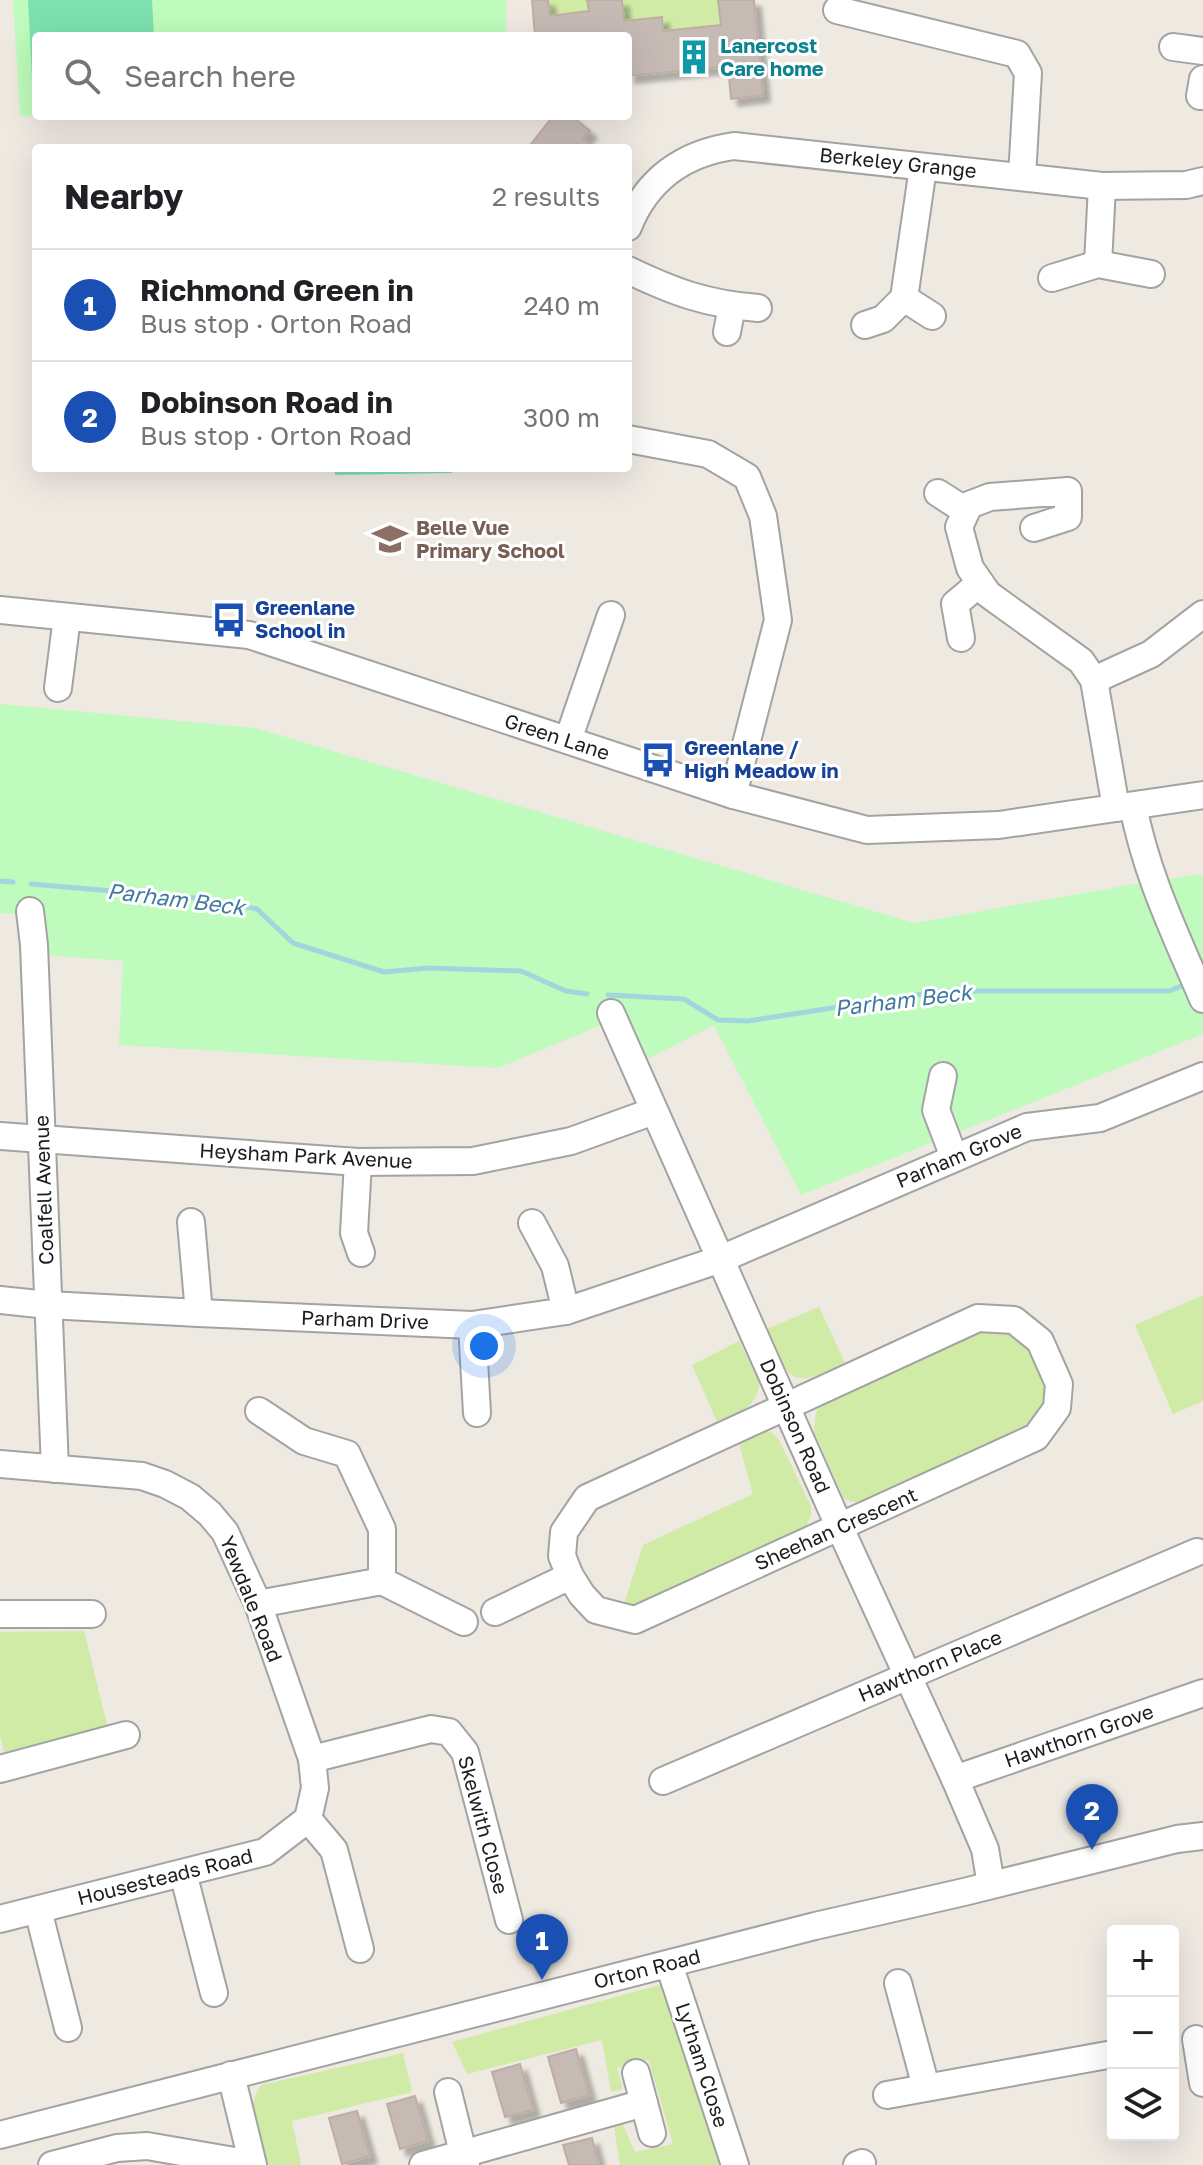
<!DOCTYPE html>
<html lang="en">
<head>
<meta charset="utf-8">
<style>
	:root { --surface:#fff; --page:#f2f2f2; --text:#202124; --muted:#757577; --line:#e0e0e0; --accent:#c90017 }
	body { margin:0; font-family:"Golos Text",sans-serif; background:var(--page); color:var(--text) }
	.controls { position:absolute; right:24px; bottom:24px; display:grid; overflow:hidden; border-radius:8px; box-shadow:0 8px 32px #0002 }
	.controls button { width:72px; height:72px; display:grid; place-items:center; padding:0; border:0; border-bottom:2px solid var(--line); background:var(--surface); color:var(--text); font:40px sans-serif }
	.you { position:absolute; left:484px; top:1346px; width:28px; height:28px; margin:-20px; border:6px solid #fff; border-radius:50%; background:#1a73e8; box-shadow:0 0 0 12px #1a73e833 }
	.badge { display:grid; place-items:center; width:52px; height:52px; border-radius:50%; background:var(--accent); color:#fff; font-size:26px; font-weight:700 }
	.pin { position:absolute; translate:-50% -66px; filter:drop-shadow(0 2px 4px #0008) }
	.pin::after { content:''; position:absolute; top:42px; width:28px; height:24px; background:inherit; clip-path:polygon(0 0,100% 0,50% 100%) }
	.list { margin:0; padding:0; list-style:none }
	h2 { display:flex; justify-content:space-between; align-items:center; height:104px; margin:0; padding:0 32px; font-size:34px }
	h2 small { font-size:26px; font-weight:400; color:var(--muted) }
	.list li { display:grid; grid-template-columns:52px 1fr auto; gap:24px; align-items:center; box-sizing:border-box; height:112px; padding:0 32px; border-top:2px solid var(--line) }
	.list b { display:block; font-size:30px; white-space:nowrap }
	.list p { margin:0; font-size:26px; white-space:nowrap; color:var(--muted) }
	.list em { font-size:26px; font-style:normal; color:var(--muted) }
	.icon { flex:none; width:44px; height:44px; fill:none; stroke:currentColor; stroke-width:2; stroke-linecap:round; stroke-linejoin:round }
	.map { position:relative; flex:none; width:1203px; height:2165px; overflow:hidden }
	.search { position:absolute; background:var(--surface); box-shadow:0 8px 32px #0002; left:32px; top:32px; width:600px; height:88px; display:flex; align-items:center; gap:20px; box-sizing:border-box; padding:0 28px; border-radius:8px; color:var(--muted); font-size:30px }
	.panel { position:absolute; background:var(--surface); box-shadow:0 8px 32px #0002; left:32px; top:144px; width:600px; height:328px; border-radius:8px }
	.map>svg:first-child { display:block }
	.grass { fill:#cfeba5 }
	.park { fill:#befbbc }
	.pitch { fill:#7ce1ae }
	.lines { fill:none; stroke-linecap:round; stroke-linejoin:round }
	.stream { stroke:#a0d7de; stroke-width:5 }
	.building { fill:#c6bab5; stroke:#c0ada3; stroke-width:2; filter:url(#shadow) }
	.minor-casing { stroke:#a3a3a3; stroke-width:30 }
	.minor { stroke:#fff; stroke-width:26 }
	.labels { text-anchor:middle; stroke-width:6; stroke-linejoin:round; paint-order:stroke }
	.culture-label { font-size:20px; font-weight:bold; fill:#0d838f; stroke:#fff; text-anchor:start }
	.street-label { font-size:20px; fill:#1c1c1c; stroke:#fff }
	.education-label { font-size:20px; font-weight:bold; fill:#785e54; stroke:#fff; text-anchor:start }
	.transit-label { font-size:20px; font-weight:bold; fill:#164399; stroke:#fff; text-anchor:start }
	.water-label { font-size:22px; font-style:italic; fill:#417a9f; stroke:#fff }
</style>
</head>
<body>
<div class="map">
<svg width="1203" height="2165" viewBox="0 0 1203 2165">
	<defs>
		<filter id="shadow"><feDropShadow dx="7" dy="7" stdDeviation="2" flood-color="#0004"/></filter>
	</defs>
	<rect width="100%" height="100%" fill="#eee9e1"/>
	<g class="grass">
		<polygon points="548,0 587,0 589,11 550,16"/>
		<polygon points="622,0 718,0 721,25 626,36"/>
		<polygon points="1203,1295 1203,1401 1173,1414 1135,1325"/>
		<path d="M819,1307L845,1363C789,1391 789,1381 767,1329Z"/>
		<polygon points="986,1327 1000,1327 1023,1338 1047,1381 1048,1396 1042,1411 1022,1433 861,1504 844,1499 814,1432 816,1412 826,1400"/>
		<path d="M739,1341L760,1384C753,1411 740,1412 717,1422L692,1365Z"/>
		<polygon points="765,1431 773,1433 779,1440 811,1506 811,1515 804,1531 633,1608 623,1607 643,1545 753,1494 739,1444"/>
		<polygon points="84,1631 108,1729 5,1754 0,1736 0,1632"/>
		<polygon points="663,1984 722,2165 620,2165 614,2127 622,2123 635,2152 673,2144 649,2060 617,2068 623,2089 611,2092 602,2040 467,2074 452,2042"/>
		<path d="M403,2053L412,2092L292,2121L301,2165H265C257,2136 243,2112 261,2085Z"/>
	</g>
	<g class="park">
		<polygon points="13,0 506,0 506,36 36,36 36,115 20,116"/>
		<polygon points="0,704 255,728 914,923 1152,881 1203,874 1203,1034 801,1195 714,1025 647,1059 621,1017 498,1068 119,1045 123,961 46,955 32,916 0,913"/>
	</g>
	<g class="pitch">
		<polygon points="28,0 152,0 154,36 36,36 36,98 33,98"/>
		<polygon points="335,468 452,468 452,473 335,475"/>
	</g>
	<g class="lines">
		<g class="stream">
			<polyline points="0,881 13,882"/>
			<polyline points="31,884 205,899 257,909 293,943 384,972 428,968 521,971 566,991 587,994"/>
			<polyline points="608,995 684,999 718,1020 748,1021 942,991 1169,991 1189,983"/>
		</g>
	</g>
	<g class="building">
		<polygon points="532,0 548,0 550,16 589,11 587,0 622,0 624,21 662,17 663,31 721,25 718,0 754,0 763,95 731,99 728,66 628,76 628,36 535,36"/>
		<polygon points="553,116 572,116 590,131 583,139 594,148 528,148"/>
		<polygon points="576,2049 589,2095 561,2103 548,2057"/>
		<polygon points="520,2064 533,2110 505,2117 492,2072"/>
		<polygon points="415,2096 428,2141 400,2149 387,2104"/>
		<polygon points="357,2111 370,2156 342,2164 329,2118"/>
		<polygon points="592,2138 599,2165 569,2165 563,2145"/>
	</g>
	<g class="lines">
		<g class="minor-casing">
			<g id="minor">
				<polyline points="837,10 1017,54 1028,73 1022,177"/>
				<polyline points="1173,47 1203,51"/>
				<polyline points="1200,96 1203,79"/>
				<path d="M628,227C647,179 684,153 734,146L1102,186L1186,185L1203,181"/>
				<polyline points="1098,264 1102,186"/>
				<path d="M628,270C674,292 706,304 758,308"/>
				<polyline points="1052,278 1098,264 1151,274"/>
				<polyline points="904,298 932,316"/>
				<polyline points="865,325 883,319 904,298 923,168"/>
				<polyline points="727,332 732,306"/>
				<polyline points="628,439 708,454 747,477 763,516 778,620 733,795"/>
				<polyline points="938,493 966,511"/>
				<polyline points="1034,528 1068,517 1068,491 990,497 969,505 959,527 970,568 988,594 1081,661 1094,680 1116,808"/>
				<polyline points="0,610 249,635 733,795 867,830 999,825 1203,795"/>
				<polyline points="961,638 955,604 980,583"/>
				<polyline points="1094,680 1151,654 1203,614"/>
				<polyline points="58,688 67,617"/>
				<polyline points="568,740 611,615"/>
				<path d="M1133,806C1147,877 1175,933 1203,999"/>
				<polyline points="30,911 34,945 55,1469"/>
				<polyline points="611,1013 840,1528 955,1779 985,1849 991,1885"/>
				<polyline points="943,1076 936,1110 954,1157"/>
				<polyline points="0,1136 358,1162 473,1161 571,1141 654,1111"/>
				<polyline points="358,1162 354,1233 361,1253"/>
				<polyline points="191,1222 199,1313"/>
				<polyline points="532,1223 555,1266 566,1311"/>
				<polyline points="0,1300 48,1305 199,1313 472,1325 566,1311 721,1259 1027,1127 1100,1118 1203,1076"/>
				<polygon points="978,1318 1014,1320 1040,1341 1059,1384 1057,1408 1036,1437 635,1620 596,1610 582,1595 570,1576 562,1556 564,1532 587,1498"/>
				<polyline points="472,1325 477,1413"/>
				<polyline points="259,1411 304,1441 347,1454 382,1529 382,1581 464,1622"/>
				<polyline points="0,1464 142,1476 165,1484 190,1497 210,1514 225,1532 258,1604 312,1759 315,1788 308,1819 265,1852 0,1919"/>
				<polyline points="258,1604 382,1581"/>
				<polyline points="495,1612 570,1576"/>
				<polyline points="0,1614 92,1614"/>
				<polyline points="312,1759 431,1729 449,1732 465,1752 509,1920"/>
				<polyline points="0,1769 126,1735"/>
				<polyline points="955,1779 1203,1693"/>
				<polyline points="663,1781 1197,1552"/>
				<polyline points="308,1819 334,1850 360,1949"/>
				<polyline points="183,1873 214,1993"/>
				<polyline points="38,1910 68,2028"/>
				<polyline points="669,1964 735,2165"/>
				<polyline points="898,1983 926,2087"/>
				<polyline points="1196,2039 1203,2083"/>
				<polyline points="636,2073 652,2133"/>
				<polyline points="231,2075 253,2165"/>
				<polyline points="448,2092 466,2165"/>
				<polyline points="887,2095 1113,2054"/>
				<polyline points="0,2135 815,1926 964,1892 1177,1839 1203,1836"/>
				<polyline points="52,2165 117,2148 147,2146 252,2164"/>
				<polyline points="423,2165 644,2103"/>
				<polyline points="857,2165 862,2163"/>
			</g>
		</g>
		<use href="#minor" class="minor"/>
	</g>
	<defs>
		<g id="building-bare" transform="scale(2.76)"><path d="M-4-6H4V6H1V3H-1V6H-4ZM-2.5-4.3h1.7v1.8h-1.7ZM.8-4.3h1.7v1.8H.8ZM-2.5-1h1.7V.8h-1.7ZM.8-1h1.7V.8H.8Z" fill="#0f9aa8" stroke="#fff" stroke-width="2.5" paint-order="stroke"/></g>
		<g id="school-bare" transform="scale(2.76)"><path d="M0-5L7-2L0 1L-7-2ZM-4 1L0 2.5L4 1V4Q0 6-4 4Z" fill="#8d6e63" stroke="#fff" stroke-width="2.5" paint-order="stroke"/></g>
		<g id="bus-bare" transform="scale(2.76)"><path d="M-5-6H5V4H4V6H2V4H-2V6H-4V4H-5ZM-3.5-4V0h7V-4ZM-3.5 1.2v1.5H-2V1.2ZM2 1.2v1.5H3.5V1.2Z" fill="#1a4fb4" stroke="#fff" stroke-width="2.5" paint-order="stroke"/></g>
	</defs>
	<g fill-rule="evenodd">
		<use href="#building-bare" x="694" y="57"/>
		<use href="#school-bare" x="390" y="539"/>
		<use href="#bus-bare" x="229" y="620"/>
		<use href="#bus-bare" x="658" y="760"/>
	</g>
	<g class="labels">
		<g class="culture-label">
			<text x="720" y="53">Lanercost<tspan x="720" dy="23">Care home</tspan></text>
		</g>
		<g class="street-label">
			<text transform="translate(898 163) rotate(6)" y="7">Berkeley Grange</text>
			<text transform="translate(557 737) rotate(18)" y="7">Green Lane</text>
			<text transform="translate(306 1156) rotate(3)" y="7">Heysham Park Avenue</text>
			<text transform="translate(959 1156) rotate(-23)" y="7">Parham Grove</text>
			<text transform="translate(44 1190) rotate(-92)" y="7">Coalfell Avenue</text>
			<text transform="translate(365 1320) rotate(2)" y="7">Parham Drive</text>
			<text transform="translate(795 1426) rotate(66)" y="7">Dobinson Road</text>
			<text transform="translate(836 1529) rotate(-24)" y="7">Sheehan Crescent</text>
			<text transform="translate(251 1599) rotate(68)" y="7">Yewdale Road</text>
			<text transform="translate(930 1666) rotate(-23)" y="7">Hawthorn Place</text>
			<text transform="translate(1079 1736) rotate(-19)" y="7">Hawthorn Grove</text>
			<text transform="translate(483 1825) rotate(75)" y="7">Skelwith Close</text>
			<text transform="translate(165 1877) rotate(-14)" y="7">Housesteads Road</text>
			<text transform="translate(647 1969) rotate(-14)" y="7">Orton Road</text>
			<text transform="translate(702 2065) rotate(72)" y="7">Lytham Close</text>
		</g>
		<g class="education-label">
			<text x="416" y="535">Belle Vue<tspan x="416" dy="23">Primary School</tspan></text>
		</g>
		<g class="transit-label">
			<text x="255" y="615">Greenlane<tspan x="255" dy="23">School in</tspan></text>
			<text x="684" y="755">Greenlane /<tspan x="684" dy="23">High Meadow in</tspan></text>
		</g>
		<g class="water-label">
			<text transform="translate(176 899) rotate(7)" y="8">Parham Beck</text>
			<text transform="translate(903 1000) rotate(-7)" y="8">Parham Beck</text>
		</g>
	</g>
</svg>
<div class="controls">
<button>+</button>
<button>−</button>
<button><svg class="icon" aria-label="layers" viewBox="0 0 24 24"><path d="M12 4l9 5-9 5-9-5zM3 14l9 5 9-5"/></svg></button>
</div>
<div class="you"></div>
<div class="pin badge" style="left:542px;top:1980px;background:#1a4fb4">1</div>
<div class="pin badge" style="left:1092px;top:1850px;background:#1a4fb4">2</div>
<div class="search"><svg class="icon" aria-label="search" viewBox="0 0 24 24"><circle cx="10" cy="10" r="6"/><path d="M15 15l6 6"/></svg>Search here</div>
<section class="panel">
<h2>Nearby<small>2 results</small></h2>
<ul class="list">
<li><span class="badge" style="background:#1a4fb4">1</span><div><b>Richmond Green in</b><p>Bus stop · Orton Road</p></div><em>240 m</em></li>
<li><span class="badge" style="background:#1a4fb4">2</span><div><b>Dobinson Road in</b><p>Bus stop · Orton Road</p></div><em>300 m</em></li>
</ul>
</section>
</div>
</body>
</html>
